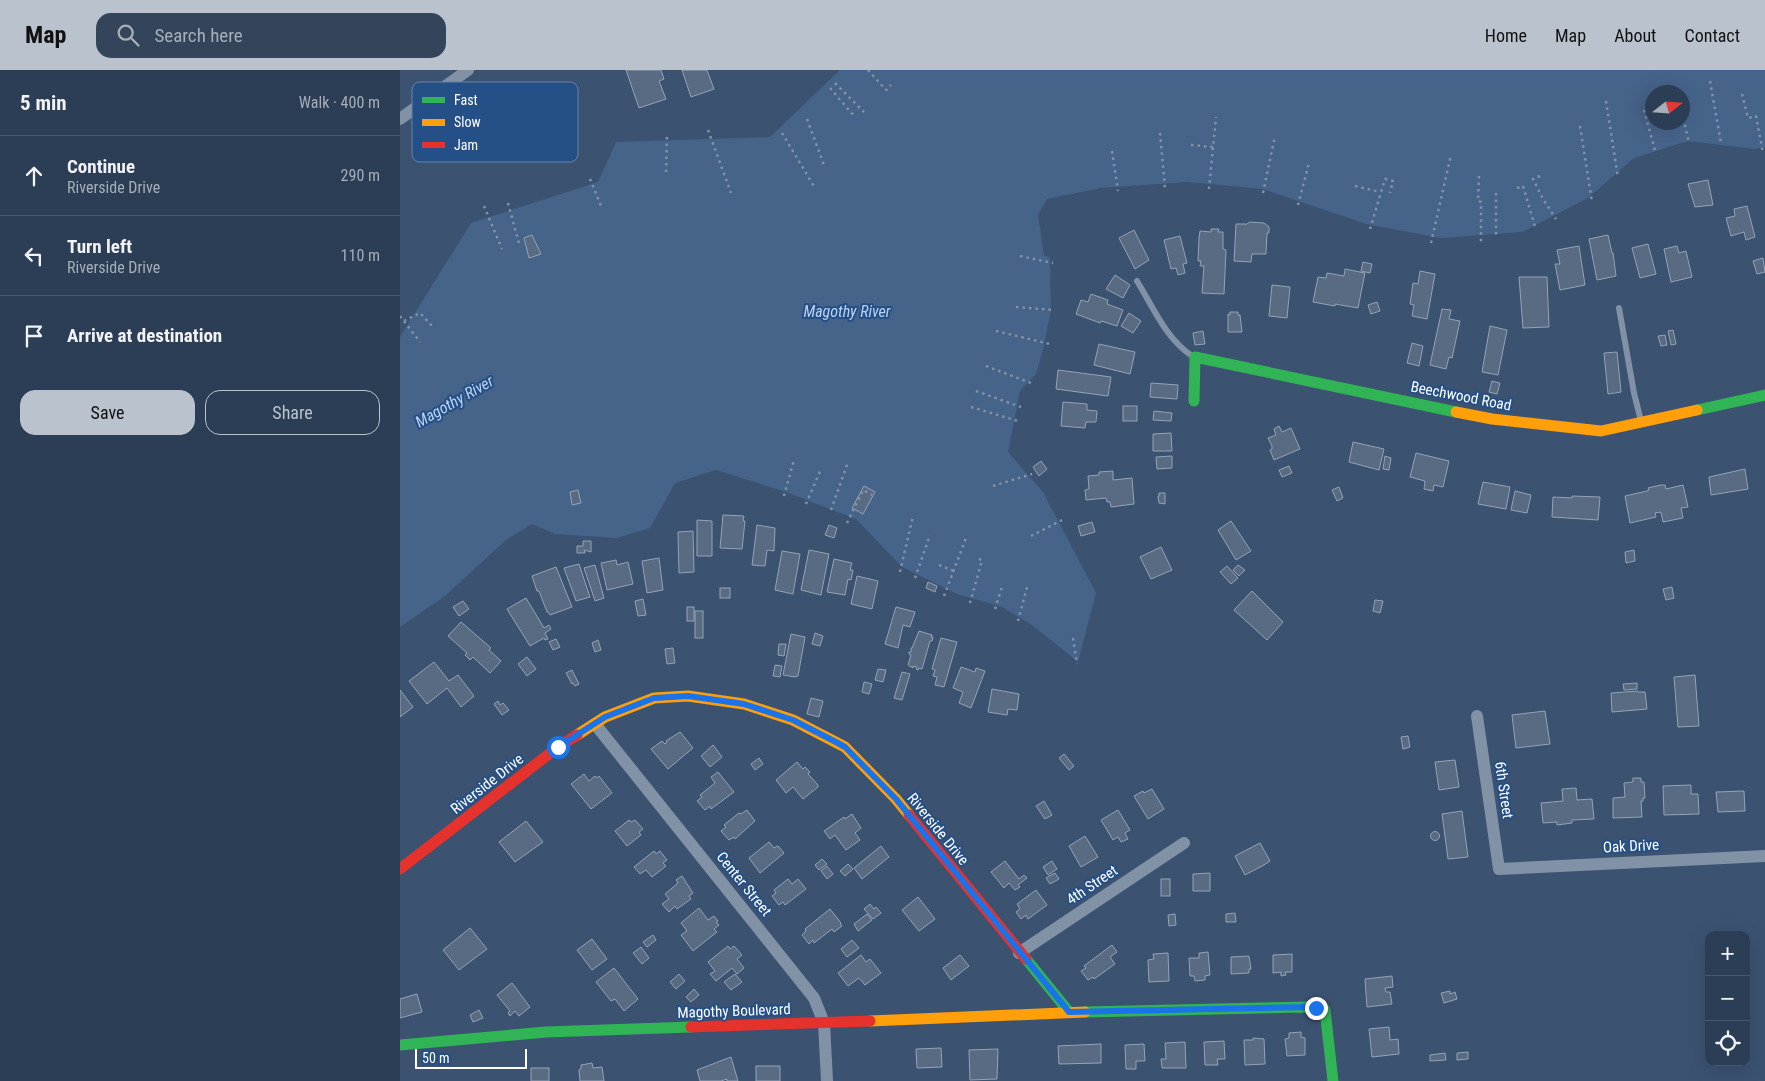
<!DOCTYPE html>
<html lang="en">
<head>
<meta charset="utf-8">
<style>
	:root { --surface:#2c3e55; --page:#34455b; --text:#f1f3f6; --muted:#a6aeb9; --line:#48576c; --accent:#bac2cd }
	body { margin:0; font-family:"Roboto Condensed",sans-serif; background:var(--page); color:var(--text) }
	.controls { position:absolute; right:15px; bottom:15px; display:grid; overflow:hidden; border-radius:10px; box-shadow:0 5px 20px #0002 }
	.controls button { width:45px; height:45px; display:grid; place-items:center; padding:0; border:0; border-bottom:1px solid var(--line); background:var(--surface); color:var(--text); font:25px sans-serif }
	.compass { position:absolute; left:1245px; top:15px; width:45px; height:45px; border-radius:50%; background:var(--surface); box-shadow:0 5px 20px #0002; rotate:73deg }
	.scale { position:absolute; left:15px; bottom:12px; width:112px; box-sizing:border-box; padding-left:5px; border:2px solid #fff; border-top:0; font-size:14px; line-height:18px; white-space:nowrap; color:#fff; -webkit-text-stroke:4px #254f87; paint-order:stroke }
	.stop { position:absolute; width:15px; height:15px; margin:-11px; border:4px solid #1a73e8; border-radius:50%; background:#fff }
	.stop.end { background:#1a73e8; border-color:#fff; box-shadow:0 1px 5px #0008 }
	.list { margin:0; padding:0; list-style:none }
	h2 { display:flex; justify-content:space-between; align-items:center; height:65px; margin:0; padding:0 20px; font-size:21px }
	h2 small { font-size:16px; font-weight:400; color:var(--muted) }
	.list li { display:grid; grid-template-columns:32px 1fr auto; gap:15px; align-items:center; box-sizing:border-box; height:80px; padding:0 20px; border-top:1px solid var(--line) }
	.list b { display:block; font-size:19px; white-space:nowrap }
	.list p { margin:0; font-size:16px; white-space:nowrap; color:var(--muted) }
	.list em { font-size:16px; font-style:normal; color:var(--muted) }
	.actions { display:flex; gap:10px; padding:15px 20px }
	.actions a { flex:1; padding:11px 0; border:1px solid var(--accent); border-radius:15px; text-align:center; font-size:18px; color:var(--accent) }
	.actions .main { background:var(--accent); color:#111 }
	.icon { flex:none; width:28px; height:28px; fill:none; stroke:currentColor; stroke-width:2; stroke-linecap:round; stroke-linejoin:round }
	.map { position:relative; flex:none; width:1365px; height:1011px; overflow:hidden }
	header { display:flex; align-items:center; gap:30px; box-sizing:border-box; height:70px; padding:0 25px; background:var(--accent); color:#111 }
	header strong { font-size:24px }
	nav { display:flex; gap:28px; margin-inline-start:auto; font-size:18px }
	.search { width:350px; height:45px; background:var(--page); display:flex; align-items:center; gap:12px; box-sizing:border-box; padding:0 18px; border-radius:15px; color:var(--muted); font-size:19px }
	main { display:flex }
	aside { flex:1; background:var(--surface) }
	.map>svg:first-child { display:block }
	.water { fill:#46638a; fill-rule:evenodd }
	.building { fill:#586b83; stroke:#95a3b5 }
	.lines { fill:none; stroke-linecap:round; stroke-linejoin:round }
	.path { stroke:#8292a6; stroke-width:2.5; stroke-dasharray:2.5 4; stroke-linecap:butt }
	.lane { stroke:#8292a6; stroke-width:6 }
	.street { stroke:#8292a6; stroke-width:12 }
	.fast { stroke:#30b455; stroke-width:11 }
	.slow { stroke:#ff9f0a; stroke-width:11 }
	.jam { stroke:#e5322d; stroke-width:11 }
	.route { stroke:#1a73e8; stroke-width:6 }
	.labels { text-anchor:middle; stroke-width:4; stroke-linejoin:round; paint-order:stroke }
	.street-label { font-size:15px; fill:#fff; stroke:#254f87 }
	.water-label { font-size:16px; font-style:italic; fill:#bcd3f0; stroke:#254f87 }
	.key { fill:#254f87; stroke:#6684ab; stroke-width:1 }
	.key-label { font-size:14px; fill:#fff }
</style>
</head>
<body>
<header>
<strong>Map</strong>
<div class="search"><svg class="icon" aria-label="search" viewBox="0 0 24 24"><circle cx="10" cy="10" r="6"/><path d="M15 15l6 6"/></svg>Search here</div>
<nav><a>Home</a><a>Map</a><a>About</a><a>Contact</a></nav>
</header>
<main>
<aside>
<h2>5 min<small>Walk · 400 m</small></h2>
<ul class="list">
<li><svg class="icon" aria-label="ahead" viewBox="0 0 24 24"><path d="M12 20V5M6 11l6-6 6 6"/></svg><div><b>Continue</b><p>Riverside Drive</p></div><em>290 m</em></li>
<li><svg class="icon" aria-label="left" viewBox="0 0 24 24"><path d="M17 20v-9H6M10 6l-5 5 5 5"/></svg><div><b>Turn left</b><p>Riverside Drive</p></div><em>110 m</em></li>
<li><svg class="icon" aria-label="arrive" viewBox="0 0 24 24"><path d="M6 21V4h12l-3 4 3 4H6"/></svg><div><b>Arrive at destination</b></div></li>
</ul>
<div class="actions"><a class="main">Save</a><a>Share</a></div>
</aside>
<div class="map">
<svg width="1365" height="1011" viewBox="0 0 1365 1011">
	<rect width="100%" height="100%" fill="#3b5271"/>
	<path class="water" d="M440,0H1365V77L1354,79L1288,71L1234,88L1188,128L1122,162L1040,168L966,154L863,119L787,112L701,118L647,129L638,145L644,185L650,188L651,241L643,280L636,304L620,321L608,382L643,422L696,523L678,592L632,555L602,537L557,524L502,497L456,449L383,421L316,400L275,413L250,458L217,468L155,464L132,454L106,470L45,526L0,557V267L71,153L198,112L216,72L370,67ZM1252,22H1282V52H1252Z"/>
	<g class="building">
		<polygon points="226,0 261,0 264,9 259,11 266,29 239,38"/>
		<polygon points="282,0 307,0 314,19 291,27"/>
		<polygon points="1308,110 1313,135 1295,137 1288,114"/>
		<polygon points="1347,136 1355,167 1346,170 1344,162 1331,166 1326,148 1335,146 1334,139"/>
		<polygon points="850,152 864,153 869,157 869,163 867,163 866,184 852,184 851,192 834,191 836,154 847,154"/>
		<polygon points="811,159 819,159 818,162 823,162 823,179 826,180 824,224 802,223 804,196 800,196 801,191 798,191 799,168 800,161 811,162"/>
		<polygon points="734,160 749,190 735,199 719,168"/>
		<polygon points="132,165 141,184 129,188 124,168"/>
		<polygon points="1208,165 1212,183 1213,183 1216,206 1197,210 1189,169"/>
		<polygon points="780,166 787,193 783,194 785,203 778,205 776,198 771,199 764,170"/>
		<polygon points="1248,174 1256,204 1240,208 1232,178"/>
		<polygon points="1179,176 1185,215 1160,220 1155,194 1160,194 1157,180"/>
		<polygon points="1277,176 1279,183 1286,181 1292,207 1271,212 1264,179"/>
		<polygon points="1363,188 1365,202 1357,204 1353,191"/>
		<polygon points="963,192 972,194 970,203 961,201"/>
		<polygon points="945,199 965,203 958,238 935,234 935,236 913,232 918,207 926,208 927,203 944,206"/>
		<polygon points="1020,201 1035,204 1027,249 1012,246 1014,235 1010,234 1013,213 1018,214"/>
		<polygon points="715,205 730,215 723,228 706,219"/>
		<polygon points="1119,207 1147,207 1149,257 1123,258"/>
		<polygon points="872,215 890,217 887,248 869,246"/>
		<polygon points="691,224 708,230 707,234 723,240 717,256 701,251 700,253 676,244 681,230 688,232"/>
		<polygon points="977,232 980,241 971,244 968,235"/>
		<polygon points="1042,239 1051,240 1049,249 1060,251 1052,288 1049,287 1046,299 1030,295"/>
		<polygon points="830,242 838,242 838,245 840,245 842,262 828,262 828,244 830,245"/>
		<polygon points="729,243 741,251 733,263 721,256"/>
		<polygon points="1090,256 1107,260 1098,305 1082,302"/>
		<polygon points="1273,260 1276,274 1271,275 1268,261"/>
		<polygon points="803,261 805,274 795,275 793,263"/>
		<polygon points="1265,265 1267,275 1261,276 1258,266"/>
		<polygon points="1012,273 1023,276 1019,296 1007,293"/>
		<polygon points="699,274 735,282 730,304 694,295"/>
		<polygon points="1217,282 1221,322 1208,324 1204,283"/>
		<polygon points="658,300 711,307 708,326 656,319"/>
		<polygon points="1092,311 1100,313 1097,324 1089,322"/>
		<polygon points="751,313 778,315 777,329 750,327"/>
		<polygon points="663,332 687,334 687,340 697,341 696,352 686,352 685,358 661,356"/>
		<rect x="723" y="336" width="14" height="15"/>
		<polygon points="754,341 772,343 771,351 753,350"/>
		<polygon points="879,356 882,362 891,358 900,379 874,390 870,380 872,379 872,376 868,368 876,365 874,359"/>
		<polygon points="771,363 772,381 753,381 753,364"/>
		<polygon points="953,372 984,379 979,400 949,392"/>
		<polygon points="1016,383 1049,391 1043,417 1034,415 1033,421 1024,419 1025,411 1010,407"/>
		<polygon points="772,386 772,398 757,399 756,387"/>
		<polygon points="985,386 991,388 989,400 983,399"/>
		<polygon points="641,391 647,399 639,406 633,397"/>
		<polygon points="889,396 892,403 882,407 879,400"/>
		<polygon points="1345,399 1348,419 1311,425 1309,407"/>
		<polygon points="713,401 713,410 732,408 734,434 711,437 710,432 707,432 706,428 686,430 685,420 689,419 688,406 699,405 699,402"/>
		<polygon points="1083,412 1110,417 1106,439 1078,434"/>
		<polygon points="1261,415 1265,415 1266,419 1283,415 1288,437 1281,438 1283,448 1263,452 1261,442 1255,443 1256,447 1230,453 1225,426 1247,421 1249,420 1248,418"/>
		<polygon points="464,416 475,422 463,444 452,438"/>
		<polygon points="939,417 943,428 937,431 932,420"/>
		<polygon points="178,420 181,433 172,435 170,422"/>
		<polygon points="1115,421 1131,425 1127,443 1111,440"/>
		<polygon points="759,423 765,423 765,434 759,433 758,426 759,426"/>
		<polygon points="1172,426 1200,427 1198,450 1152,447 1153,427 1172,428"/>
		<polygon points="323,445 344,446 343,451 345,451 342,479 320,478"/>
		<polygon points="297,450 312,451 312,486 297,486"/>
		<polygon points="831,451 851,481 836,490 818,460"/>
		<polygon points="692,452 695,462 681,466 678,456"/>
		<polygon points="357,455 375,458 374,481 367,480 365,496 352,495"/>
		<polygon points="429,455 437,458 434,468 425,465"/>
		<polygon points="293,461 294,502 279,503 278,462"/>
		<polygon points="183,471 191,471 191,482 184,480 185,483 177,483 177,476 183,476"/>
		<polygon points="761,477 772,500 751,509 740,487"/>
		<polygon points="409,480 429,484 421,525 401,520"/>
		<polygon points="1234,480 1235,491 1226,493 1225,482"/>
		<polygon points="382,481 400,484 393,524 375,520"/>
		<polygon points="259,488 263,520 247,523 242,491"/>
		<polygon points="434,489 452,493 450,500 453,500 451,510 448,509 445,525 427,522"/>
		<polygon points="216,490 217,495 228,492 233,514 207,520 201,493"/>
		<polygon points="179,494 190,527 176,531 164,498"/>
		<polygon points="195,495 204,528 195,531 184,498"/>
		<polygon points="838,495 845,500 839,506 833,500"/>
		<polygon points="827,496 838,508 831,514 820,502"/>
		<polygon points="156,497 172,537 150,545 148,542 147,542 139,521 137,521 132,506"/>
		<polygon points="457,506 478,511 472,539 451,534"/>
		<polygon points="528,512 537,516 535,522 526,518"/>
		<polygon points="1272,517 1274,528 1266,530 1263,519"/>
		<rect x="320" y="518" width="10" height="10"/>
		<polygon points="852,521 883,552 867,570 834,540"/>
		<polygon points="126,528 144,558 149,555 151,559 145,563 148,569 145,570 144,568 130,576 107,539"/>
		<polygon points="243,529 246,545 238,546 235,531"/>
		<polygon points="975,530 983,531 980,543 973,541"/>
		<polygon points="63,531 69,539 59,546 53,537"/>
		<rect x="287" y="537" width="7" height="14"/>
		<polygon points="496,537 515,542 510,557 503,555 498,578 485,574"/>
		<rect x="295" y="541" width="8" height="27"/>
		<polygon points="61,552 91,578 89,580 101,591 90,603 73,587 70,590 65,585 67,583 48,566"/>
		<polygon points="519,561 532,565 531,567 533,567 532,571 530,571 522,599 519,598 518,600 516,599 517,597 513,596 513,598 508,595 511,585 509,584 509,582 511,582 511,578 512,578"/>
		<polygon points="415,563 423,566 420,576 412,574"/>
		<polygon points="391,564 405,567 398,606 395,607 383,605"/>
		<polygon points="541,568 557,572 544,617 535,615 537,607 533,606 535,600 532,599"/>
		<polygon points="156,569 160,577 153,580 149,572"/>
		<polygon points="198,570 201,580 195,582 192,573"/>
		<polygon points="379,574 386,574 384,586 378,585"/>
		<polygon points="273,578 275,593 267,594 265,579"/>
		<polygon points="127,587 136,599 127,606 118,594"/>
		<polygon points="34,592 49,611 58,605 74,626 61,637 47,618 27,634 9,611"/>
		<polygon points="375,595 382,596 380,607 373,606"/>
		<polygon points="561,597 575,602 576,598 585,601 571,638 559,633 563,622 553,618"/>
		<polygon points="478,599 486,600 483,612 475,610"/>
		<polygon points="172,600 179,614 175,616 173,613 172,614 166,603"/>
		<polygon points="502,602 510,604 502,630 494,628"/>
		<polygon points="1295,605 1299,656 1278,657 1274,607"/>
		<polygon points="464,612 472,614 469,624 462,622"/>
		<polygon points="1237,613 1237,619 1224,620 1223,614"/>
		<polygon points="592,619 619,624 617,640 608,639 607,645 588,642"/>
		<polygon points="0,620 13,637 0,647"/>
		<polygon points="1238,621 1238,622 1245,622 1247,639 1212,642 1211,623"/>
		<polygon points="411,628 423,631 419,647 407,644"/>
		<polygon points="98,631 100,635 103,633 109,640 102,645 94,634"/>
		<polygon points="1145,641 1150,674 1116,678 1112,645"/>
		<polygon points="280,662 293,678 268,699 251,679 262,671 265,674 267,672 266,671"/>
		<polygon points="1008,666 1010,677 1003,679 1001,667"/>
		<polygon points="313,675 322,687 310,697 301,686"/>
		<polygon points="664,684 674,696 669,700 659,688"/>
		<polygon points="359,688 363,694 355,700 351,694"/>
		<polygon points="1055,690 1059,717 1039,720 1035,692"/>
		<polygon points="397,692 403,699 405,697 410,702 408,704 418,715 418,717 403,729 393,717 386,723 376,710"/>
		<polygon points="318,702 334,722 311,739 310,736 305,740 297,731 302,727 300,725 315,713 311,707"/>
		<polygon points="184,704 189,711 195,706 197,708 199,706 212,723 191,739 171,714"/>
		<polygon points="1233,708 1241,708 1241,712 1244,712 1245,728 1243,728 1243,731 1241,731 1242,747 1213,748 1213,728 1225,727 1224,713 1233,712"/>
		<polygon points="1291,715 1291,724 1298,724 1299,744 1264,745 1263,716"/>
		<polygon points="1176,718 1177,730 1192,729 1194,749 1172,750 1172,753 1157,755 1157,752 1143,753 1141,733 1163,731 1162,719"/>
		<polygon points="752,719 764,739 748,749 734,726 743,721 744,723"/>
		<polygon points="1344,721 1345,741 1318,742 1316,722"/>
		<polygon points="644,731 652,745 645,749 636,736"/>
		<polygon points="347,740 355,751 335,769 334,767 329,770 321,761 326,757 324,755 339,743 341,744"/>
		<polygon points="718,740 730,760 725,763 728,769 721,772 718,767 713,770 701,750"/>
		<polygon points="1062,741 1068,787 1048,789 1042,744"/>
		<polygon points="452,744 461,758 455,763 460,770 446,780 435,765 430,769 424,761 444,747 445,749"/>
		<polygon points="229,750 231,752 235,750 243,759 239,762 241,765 227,776 215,761"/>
		<polygon points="126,751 143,772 115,792 99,772"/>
		<circle cx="1035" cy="766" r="4.5"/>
		<polygon points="685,766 698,787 681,797 669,776"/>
		<polygon points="369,772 374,778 378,776 384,783 360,803 349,788"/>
		<polygon points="860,773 870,791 864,795 845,805 835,786"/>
		<polygon points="481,776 489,787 462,809 454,798"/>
		<polygon points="254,781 256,784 260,781 267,790 263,793 266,796 252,807 246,800 240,804 234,797"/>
		<polygon points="422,789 427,794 419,800 415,795"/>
		<polygon points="605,791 619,809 624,805 627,808 618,815 620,817 615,820 609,813 604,818 591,802"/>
		<polygon points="652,791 657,799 648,805 643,797"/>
		<polygon points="448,794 453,799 445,806 440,801"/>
		<polygon points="427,796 433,804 427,809 421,801"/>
		<polygon points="655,803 659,809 650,814 646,808"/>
		<polygon points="810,803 810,821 793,821 793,804"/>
		<polygon points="282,806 293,823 289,826 291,829 277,839 275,836 269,842 262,834 269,829 265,824 278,813 276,810"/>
		<polygon points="388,809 392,814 398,809 406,819 385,835 383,832 379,835 372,826 376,823 374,820"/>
		<rect x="761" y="809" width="9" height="17"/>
		<polygon points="636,820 647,835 628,849 626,845 621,849 616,842 620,839 617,834"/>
		<polygon points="518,827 535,849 519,861 502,840"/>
		<polygon points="470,834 474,839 476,837 481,843 473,849 464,839"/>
		<polygon points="299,838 308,850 314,846 318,851 316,852 319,855 314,859 317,862 293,881 281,865 287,861 281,853"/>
		<polygon points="430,839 441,853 440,854 442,856 434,862 432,859 414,873 413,870 409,874 402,865 406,861 405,859"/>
		<polygon points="835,843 836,852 826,852 826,844"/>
		<polygon points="467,844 472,850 458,861 454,854"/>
		<polygon points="775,844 776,855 769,856 768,845"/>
		<polygon points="70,858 87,879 59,900 43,880"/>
		<polygon points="253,865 256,870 247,877 243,872"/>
		<polygon points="192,869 207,889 192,900 177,880"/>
		<polygon points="452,870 459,878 447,887 441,879"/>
		<polygon points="712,875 717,882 710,887 715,894 694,909 693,907 688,910 681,901 686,898 684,896"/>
		<polygon points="328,876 330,879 334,876 342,885 337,889 344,898 337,904 332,898 316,911 310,904 315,901 308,892"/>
		<polygon points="241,877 249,888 242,894 233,883"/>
		<polygon points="808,882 810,905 805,906 805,910 795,911 794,906 790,906 789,888 799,888 799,883"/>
		<polygon points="768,883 769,911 749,912 748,890 754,889 753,884"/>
		<polygon points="892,884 892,902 885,902 886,905 881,906 881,902 873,903 873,885"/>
		<polygon points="461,885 466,892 470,889 481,903 465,915 459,908 448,916 438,903"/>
		<polygon points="560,885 569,896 551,910 543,898"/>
		<polygon points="849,886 851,899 849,899 849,903 831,904 831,887"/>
		<polygon points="214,898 238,929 224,941 215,929 211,931 196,912"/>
		<polygon points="279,904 285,911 276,919 270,912"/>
		<polygon points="335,904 342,912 331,920 324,912"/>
		<polygon points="992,906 993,917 985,918 986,922 990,922 992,934 967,937 965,909"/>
		<polygon points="112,913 130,937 119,946 115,941 110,946 108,943 110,941 97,925"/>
		<polygon points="294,919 299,925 291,932 286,927"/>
		<polygon points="1050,921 1050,924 1055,922 1057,929 1044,933 1041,923"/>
		<polygon points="17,924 22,942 0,948 0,929"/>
		<polygon points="79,940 83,948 73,952 70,945"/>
		<polygon points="989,957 990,970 998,969 999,984 972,987 969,959"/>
		<polygon points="901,962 901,967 905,968 905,985 887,986 885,969 889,968 889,963"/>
		<polygon points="853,968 864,969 865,994 845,995 844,970 853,970"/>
		<polygon points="824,971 825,989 817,989 818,995 805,995 804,972"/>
		<polygon points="785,972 786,998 762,998 761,989 766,989 765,973"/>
		<polygon points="701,974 701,993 659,994 658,976"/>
		<polygon points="744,974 745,991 736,991 736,999 726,999 725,975"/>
		<polygon points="541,978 542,997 517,998 516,979"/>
		<polygon points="598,979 597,1009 570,1010 569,980"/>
		<polygon points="1068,982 1068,989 1057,990 1057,983"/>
		<polygon points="1045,983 1046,990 1030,991 1030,985"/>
		<polygon points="331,987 338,1011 327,1011 327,1009 321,1011 300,1011 297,1000"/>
		<polygon points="192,993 193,998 202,997 204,1011 180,1011 179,1000 181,999 181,995"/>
		<rect x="356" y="996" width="24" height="15"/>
		<rect x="131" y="998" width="18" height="13"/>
	</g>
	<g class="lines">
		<g class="path">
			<polyline points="468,0 486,20 491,15"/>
			<polyline points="1310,11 1321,73"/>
			<polyline points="435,13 464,42"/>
			<polyline points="430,18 455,47"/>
			<polyline points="1342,24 1348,48 1356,46 1363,83"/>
			<polyline points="1282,25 1285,24"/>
			<polyline points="1206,31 1218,108"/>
			<polyline points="1244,40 1256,84"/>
			<polyline points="1282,42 1289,73"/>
			<polyline points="407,49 424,95"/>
			<polyline points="1180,56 1192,132"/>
			<polyline points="308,60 331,123"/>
			<polyline points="382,63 415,118"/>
			<polyline points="760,63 765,118"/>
			<polyline points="791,75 813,77"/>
			<polyline points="712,81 718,121"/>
			<polyline points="266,102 267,63"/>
			<polyline points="1079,106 1078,131 1081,132 1081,174"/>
			<polyline points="1140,106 1133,109 1143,129 1156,149"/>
			<polyline points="190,109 201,136"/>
			<polyline points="955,116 980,122"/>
			<polyline points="1117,118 1123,116 1136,160"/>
			<polyline points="809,119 816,47"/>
			<polyline points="863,123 875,66"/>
			<polyline points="1096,123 1096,168"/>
			<polyline points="108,133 120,177"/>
			<polyline points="898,135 909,93"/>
			<polyline points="84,136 102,179"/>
			<polyline points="970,159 985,109 993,111 990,123"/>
			<polyline points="1031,173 1051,85"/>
			<polyline points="620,186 653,193"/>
			<polyline points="616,237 655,240"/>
			<polyline points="0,246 20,272"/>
			<polyline points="4,251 20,243 32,256"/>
			<polyline points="596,261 650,274"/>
			<polyline points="586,296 631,313"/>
			<polyline points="576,321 621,337"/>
			<polyline points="571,337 618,351"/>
			<polyline points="593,416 632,404"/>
			<polyline points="384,426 394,390"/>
			<polyline points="406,434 421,399"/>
			<polyline points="431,440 448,392"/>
			<polyline points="447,453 463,420 472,425"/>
			<polyline points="631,466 662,450"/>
			<polyline points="539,495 554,501"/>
			<polyline points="500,502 513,446"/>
			<polyline points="515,508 530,465"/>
			<polyline points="544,526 566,468"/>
			<polyline points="570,533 582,490 576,488"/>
			<polyline points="595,539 602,517"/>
			<polyline points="618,551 627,517"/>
			<polyline points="673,568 677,594"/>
		</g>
		<g class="lane">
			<path d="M737,211C753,237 766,269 792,286"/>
			<polyline points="1219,238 1234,323 1241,351"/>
		</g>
		<g class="street">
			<polyline points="0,49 68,0"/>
			<polyline points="1077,646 1099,799 1365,786"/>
			<polyline points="195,654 414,928 424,953 427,1011"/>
			<polyline points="619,883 784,773"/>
		</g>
		<g class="fast">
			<polyline points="794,331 795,287 1056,342"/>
			<polyline points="1297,340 1365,325"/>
			<polyline points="626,889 669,942"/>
			<polyline points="685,942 907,937 925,940 933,1011"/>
			<polyline points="0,975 146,962 291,957"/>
		</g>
		<g class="slow">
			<polyline points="1056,342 1092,349 1201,361 1297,340"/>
			<polyline points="177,665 205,647 254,628 288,626 344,634 393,650 445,677 496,729 509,745"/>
			<polyline points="470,951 685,942"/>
		</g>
		<g class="jam">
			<polyline points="509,745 626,889"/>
			<polyline points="0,799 158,677 177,665"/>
			<polyline points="291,957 470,951"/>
		</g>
	</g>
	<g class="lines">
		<polyline class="route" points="158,677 205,647 254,628 288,626 344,634 393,650 434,671 445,677 496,729 669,942 907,937 916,938"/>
	</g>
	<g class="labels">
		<g class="street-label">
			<text transform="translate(1061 326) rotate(11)" y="5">Beechwood Road</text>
			<text transform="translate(87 714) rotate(-38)" y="5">Riverside Drive</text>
			<text transform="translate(1104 720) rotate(82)" y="5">6th Street</text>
			<text transform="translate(538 759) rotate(51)" y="5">Riverside Drive</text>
			<text transform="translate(1231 776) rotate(-3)" y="5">Oak Drive</text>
			<text transform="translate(344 814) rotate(51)" y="5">Center Street</text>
			<text transform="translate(692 815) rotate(-34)" y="5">4th Street</text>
			<text transform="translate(334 941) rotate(-2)" y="5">Magothy Boulevard</text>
		</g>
		<g class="water-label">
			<text x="447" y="247">Magothy River</text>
			<text transform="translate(54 331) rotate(-30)" y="6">Magothy River</text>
		</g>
	</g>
	<rect x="12" y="12" width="166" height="80" rx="8" class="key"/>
	<rect x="22" y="27" width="23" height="6" fill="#30b455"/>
	<rect x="22" y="49" width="23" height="7" fill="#ff9f0a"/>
	<rect x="22" y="72" width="23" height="6" fill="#e5322d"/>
	<g class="key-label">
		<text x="54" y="35">Fast</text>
		<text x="54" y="57">Slow</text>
		<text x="54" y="80">Jam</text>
	</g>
</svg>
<div class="controls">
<button>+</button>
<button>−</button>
<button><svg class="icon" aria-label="locate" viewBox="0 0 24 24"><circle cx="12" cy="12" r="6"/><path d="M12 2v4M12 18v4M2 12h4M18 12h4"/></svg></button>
</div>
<svg class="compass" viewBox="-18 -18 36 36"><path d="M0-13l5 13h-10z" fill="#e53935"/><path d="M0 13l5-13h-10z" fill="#a6aeb9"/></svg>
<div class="scale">50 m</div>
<div class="stop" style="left:158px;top:677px"></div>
<div class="stop end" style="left:916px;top:938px"></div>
</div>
</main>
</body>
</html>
